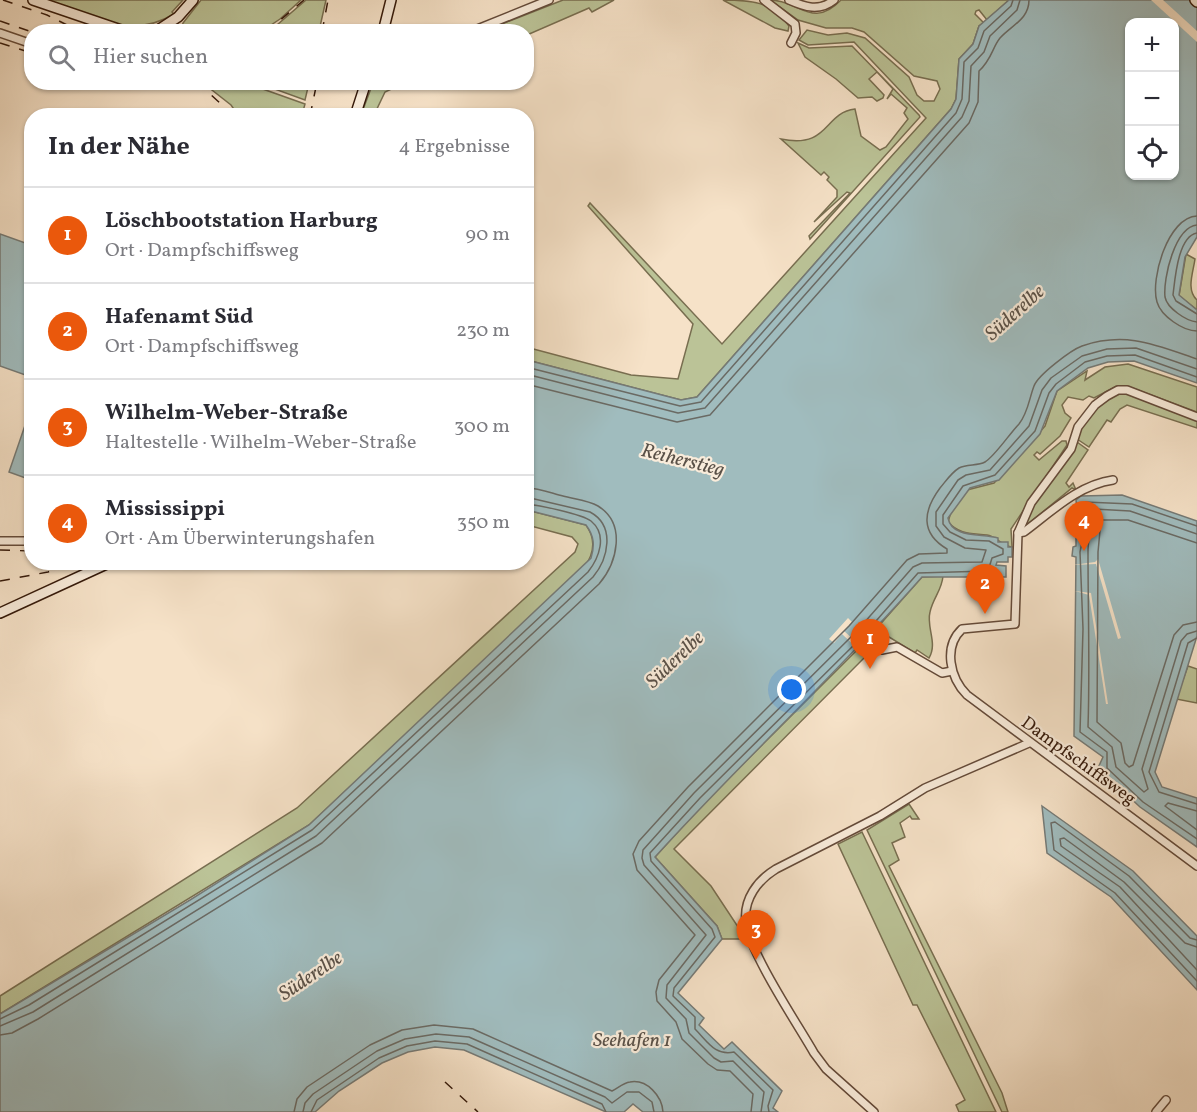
<!DOCTYPE html>
<html lang="de">
<head>
<meta charset="utf-8">
<style>
	:root { --surface:#fff; --page:#f2f2f3; --text:#2b2b33; --muted:#7c7c81; --line:#e1e1e2; --accent:#ea580c }
	body { margin:0; font-family:Vollkorn,serif; background:var(--page); color:var(--text) }
	.controls { position:absolute; right:18px; top:18px; display:grid; overflow:hidden; border-radius:12px; box-shadow:0 2px 4px #0004 }
	.controls button { width:54px; height:54px; display:grid; place-items:center; padding:0; border:0; border-bottom:2px solid var(--line); background:var(--surface); color:var(--text); font:30px sans-serif }
	.you { position:absolute; left:792px; top:690px; width:21px; height:21px; margin:-15px; border:4px solid #fff; border-radius:50%; background:#1a73e8; box-shadow:0 0 0 9px #1a73e833 }
	.badge { display:grid; place-items:center; width:39px; height:39px; border-radius:50%; background:var(--accent); color:#fff; font-size:20px; font-weight:700 }
	.pin { position:absolute; translate:-50% -50px; filter:drop-shadow(0 2px 3px #0008) }
	.pin::after { content:''; position:absolute; top:32px; width:21px; height:18px; background:inherit; clip-path:polygon(0 0,100% 0,50% 100%) }
	.list { margin:0; padding:0; list-style:none }
	h2 { display:flex; justify-content:space-between; align-items:center; height:78px; margin:0; padding:0 24px; font-size:26px }
	h2 small { font-size:20px; font-weight:400; color:var(--muted) }
	.list li { display:grid; grid-template-columns:39px 1fr auto; gap:18px; align-items:center; box-sizing:border-box; height:96px; padding:0 24px; border-top:2px solid var(--line) }
	.list b { display:block; font-size:22px; white-space:nowrap }
	.list p { margin:0; font-size:20px; white-space:nowrap; color:var(--muted) }
	.list em { font-size:20px; font-style:normal; color:var(--muted) }
	.icon { flex:none; width:33px; height:33px; fill:none; stroke:currentColor; stroke-width:2; stroke-linecap:round; stroke-linejoin:round }
	.map { position:relative; flex:none; width:1197px; height:1112px; overflow:hidden }
	.search { position:absolute; background:var(--surface); box-shadow:0 2px 4px #0004; left:24px; top:24px; width:510px; height:66px; display:flex; align-items:center; gap:15px; box-sizing:border-box; padding:0 21px; border-radius:24px; color:var(--muted); font-size:22px }
	.panel { position:absolute; background:var(--surface); box-shadow:0 2px 4px #0004; left:24px; top:108px; width:510px; height:462px; border-radius:24px }
	.map>svg:first-child { display:block }
	.green { fill:#bbc397; stroke:#786e50; stroke-width:1.5 }
	.water { fill:#a0bcbe; stroke:#757a76; stroke-width:1.5; fill-rule:evenodd }
	.pier { fill:#f6e2c8 }
	.lines { fill:none; stroke-linecap:round; stroke-linejoin:round }
	.shore { stroke:#6a6a64; stroke-width:1.5 }
	.minor-casing { stroke:#644a39; stroke-width:10 }
	.secondary-casing { stroke:#341809; stroke-width:12 }
	.minor { stroke:#f9ecdb; stroke-width:7 }
	.secondary { stroke:#f9ecdb; stroke-width:9 }
	.rail { stroke:#341809; stroke-width:1.5; stroke-dasharray:10 10; stroke-linecap:butt }
	.labels { text-anchor:middle; stroke-width:4.5; stroke-linejoin:round; paint-order:stroke }
	.street-label { font-size:18px; fill:#341809; stroke:#f9ecdb }
	.water-label { font-size:20px; font-style:italic; fill:#5a5148; stroke:#f9ecdb }
</style>
</head>
<body>
<div class="map">
<svg width="1197" height="1112" viewBox="0 0 1197 1112">
	<rect width="100%" height="100%" fill="#f6e2c8"/>
	<filter id="stains"><feTurbulence type="fractalNoise" baseFrequency=".00333" numOctaves="4"/><feColorMatrix values="0 0 0 0 .2 0 0 0 0 .09 0 0 0 0 .02 0 0 0 .5 -.17"/></filter>
	<radialGradient id="worn" r=".72"><stop offset=".6" stop-color="#630" stop-opacity="0"/><stop offset="1" stop-color="#630" stop-opacity=".3"/></radialGradient>
	<g class="green">
		<path d="M47,0H183L172,12L174,14C130,41 91,16 47,0Z"/>
		<polygon points="201,0 301,0 280,19 262,31 181,31 183,23"/>
		<polygon points="306,0 326,0 319,31 270,31"/>
		<polygon points="563,0 614,0 592,12 589,8 527,35 526,32 484,31"/>
		<path d="M723,0C749,0 773,1 789,26L788,31L775,28Z"/>
		<path d="M770,0C799,0 812,30 841,0H1009L987,20L979,10L976,11L975,14L984,23L979,26L973,44L959,59L956,99L951,109L697,397L681,400L527,360L526,347L631,375L678,379L693,324L588,206L590,203L722,344L926,118L854,42L808,45L799,40L807,30L828,35L847,33L865,38L909,77L917,95L924,101H934L940,89L937,81L914,76L864,32L852,28H826L798,20Z"/>
		<path d="M798,43L809,48L852,46L919,115L920,117L810,239L809,236L850,193L847,192L814,222L837,197V190L827,180L829,177L824,172L821,175L781,139C830,149 823,113 855,109L861,136L880,150L886,147L908,119L904,113L907,108L891,94L887,99L893,89L877,72L869,79L884,95L883,98L877,101L872,97L858,98L836,79L805,57Z"/>
		<polygon points="203,83 246,83 305,104 302,115 238,115 231,105"/>
		<polygon points="267,83 309,83 305,100 269,87"/>
		<polygon points="373,83 404,83 385,92 374,115 361,115"/>
		<path d="M1186,254L1195,259C1193,273 1186,290 1197,300V310L1179,296Z"/>
		<path d="M1128,364L1197,387V412L1127,386H1117L1094,398L1089,396L1083,400L1068,397L1062,405L1065,413L1071,418L1060,436L1040,454L1037,452L1034,455L1039,460L1062,441H1066L1067,445L1011,529L1012,547C1002,546 996,536 987,535C972,533 960,535 948,522L951,512L967,490L994,483L1045,426L1057,391L1087,371L1085,380L1105,367Z"/>
		<path d="M1125,392L1197,419V428L1127,405L1120,409L1111,422L1107,420L1089,447L1077,439C1080,419 1105,395 1125,392Z"/>
		<polygon points="1077,442 1088,450 1066,483 1069,487 1073,483 1076,490 1072,488 1023,528 1034,505"/>
		<path d="M527,510L586,525C597,540 594,554 584,568L309,825L0,1014V996L297,808L575,552L578,544L572,537L527,525Z"/>
		<path d="M943,576C942,590 933,598 930,612C926,627 938,643 929,658L917,650L915,653L876,629L922,577Z"/>
		<polygon points="866,641 872,650 674,849 711,886 746,939 722,939 717,926 655,857 704,803"/>
		<polygon points="1188,666 1197,669 1197,703 1176,699"/>
		<polygon points="909,804 919,819 912,819 910,816 900,823 905,837 892,843 899,860 889,866 1002,1093 1008,1112 1002,1112 867,830"/>
		<polygon points="862,832 996,1112 959,1112 956,1105 965,1100 917,1005 913,1005 838,844"/>
	</g>
	<g class="water">
		<path d="M1009,0H1197V237L1185,257L1179,295L1197,310V383L1134,361L1108,362L1088,368L1057,391L1040,434L999,480L970,488L948,518C952,539 983,533 998,538V542H1008V547H1012V557H1008V562H997L996,565L1006,566V577H922C837,674 742,761 655,857L717,926L722,939L678,993L704,1018L699,1025L724,1049L732,1042L782,1091L773,1108L778,1112H643L633,1104L624,1112H606L464,1050L435,1047L408,1052L382,1063L339,1091L315,1112H0V1014L190,900L309,825L591,558C595,545 594,536 586,525L527,510V360L681,400L697,397L951,109L956,99L959,59L973,44L979,26ZM1130,22H1174V176H1130Z"/>
		<polygon points="0,234 31,245 31,377 0,366"/>
		<polygon points="31,408 31,480 9,472"/>
		<polygon points="1122,495 1197,521 1197,636 1155,772 1162,787 1197,798 1197,847 1140,807 1098,768 1103,757 1074,736 1076,557 1072,556 1073,547 1076,546 1076,529 1079,528 1076,500 1081,496"/>
		<polygon points="1042,806 1133,871 1197,936 1197,990 1111,897 1047,853"/>
	</g>
	<g class="pier">
		<polygon points="1151,0 1163,0 1197,31 1197,42"/>
		<polygon points="1098,559 1121,638 1118,639 1096,564 1073,565 1095,562"/>
		<polygon points="1075,591 1091,593 1108,704 1106,704 1089,595"/>
		<polygon points="848,618 852,622 844,631 863,648 860,651 842,634 834,643 829,639"/>
	</g>
	<g class="lines">
		<g class="shore">
			<path d="M1197,216C1168,217 1150,279 1157,302C1161,316 1183,331 1197,331"/>
			<path d="M1197,225C1175,227 1163,278 1165,297C1167,308 1186,321 1197,322"/>
			<path d="M1197,233C1178,236 1175,279 1173,295L1176,301L1197,314"/>
			<polyline points="526,367 680,406 701,402 956,113 962,99 964,62 978,48 984,31 1011,6 1013,0"/>
			<polyline points="526,374 678,413 705,408 962,117 969,101 971,66 984,52 990,36 1017,10 1020,0"/>
			<path d="M526,384L677,422L710,415L969,123L978,102L979,71C992,59 992,48 1000,38C1012,25 1029,19 1029,0"/>
			<polyline points="1197,526 1132,504 1085,502 1082,505 1085,527 1080,552 1083,629 1080,732 1107,752 1107,768 1143,802 1197,839"/>
			<path d="M1197,534L1130,511L1094,509L1091,512C1092,526 1088,538 1088,552C1088,611 1090,669 1088,727L1112,747L1116,767L1144,792L1148,789L1142,769L1181,641L1187,634L1197,631"/>
			<polyline points="1197,543 1128,520 1101,520 1098,552 1097,722 1121,743 1125,763 1129,767 1133,765 1174,635 1183,625 1197,622"/>
			<polyline points="1197,638 1188,643 1149,772 1159,792 1197,804"/>
			<polyline points="1197,811 1168,803 1165,806 1197,830"/>
			<polyline points="1197,940 1190,938 1129,876 1055,822 1051,823 1054,850 1115,893 1197,981"/>
			<polyline points="1197,947 1185,943 1124,882 1064,838 1060,839 1061,846 1120,887 1197,970"/>
			<path d="M0,1019L29,1005L312,830L588,572C599,558 608,535 591,521C582,514 538,505 526,504"/>
			<path d="M0,1026L33,1012L316,836L593,577C608,559 616,526 590,512L526,497"/>
			<path d="M0,1035L12,1033L38,1019L322,843L599,584C617,563 627,524 598,506C588,500 574,499 563,496C551,493 539,488 526,488"/>
			<path d="M294,1112L297,1099L307,1087L370,1045L402,1030L434,1025L473,1029L612,1091C618,1088 623,1083 630,1082C647,1079 662,1096 663,1112"/>
			<polyline points="303,1112 305,1103 313,1094 377,1051 405,1039 436,1034 469,1037 605,1097 612,1103 627,1092 639,1092 652,1102 654,1112"/>
			<polyline points="311,1112 317,1100 379,1058 407,1046 435,1041 467,1044 602,1104 606,1112"/>
			<path d="M751,1112L753,1094L730,1071L717,1070L708,1064L682,1039L676,1022L657,1001L656,992L659,980L695,935L637,870L633,854L639,841L688,787L849,626L907,560L919,554L947,553V549C920,533 923,511 940,488C946,481 951,473 959,468C967,464 978,466 985,462C995,456 1010,433 1019,424C1028,413 1029,399 1034,386C1038,375 1071,350 1082,346C1126,331 1156,345 1197,359"/>
			<polyline points="761,1112 764,1092 733,1061 721,1062 714,1058 689,1033 686,1019 666,998 667,985 706,935 644,865 642,858 643,850 694,793 856,632 913,567 922,563 982,562 986,550 965,548 944,537 936,526 936,512 958,480 966,475 990,470 1029,426 1042,390 1051,378 1082,356 1107,349 1136,348 1197,369"/>
			<path d="M769,1112L768,1106L773,1090L734,1052C715,1056 708,1042 695,1029V1017L673,996L674,988L715,937L712,929L651,861L650,853L700,798L862,637L918,573L988,571L992,558L1003,554V549L989,541L966,540L950,532L943,524V515L963,486L995,475L1035,431L1049,393L1056,384L1085,362L1107,356L1135,355L1197,377"/>
		</g>
		<g class="minor-casing">
			<g id="minor">
				<polyline points="764,0 795,24 796,33 791,43"/>
				<path d="M789,0C805,7 819,12 834,0"/>
				<polyline points="170,24 173,32"/>
				<polyline points="470,32 549,0"/>
				<polyline points="0,33 32,44"/>
				<path d="M1197,417L1127,390H1118L1107,396L1095,405L1078,427L1071,449L1031,503L1018,533L1015,624L962,629C943,647 950,678 967,695L1197,866"/>
				<path d="M1018,533L1024,532C1051,512 1078,485 1113,480"/>
				<polyline points="0,541 32,541"/>
				<polyline points="882,650 897,647 942,673 952,671"/>
				<path d="M874,1112L826,1069L814,1053C798,1025 748,950 746,922C743,899 758,880 776,869L880,816L925,788L1029,743"/>
				<polyline points="1156,1112 1166,1100"/>
			</g>
		</g>
		<g class="secondary-casing">
			<g id="secondary">
				<polyline points="33,0 127,32"/>
				<polyline points="1195,0 1197,2"/>
				<polyline points="155,32 178,17 193,0"/>
				<polyline points="383,32 391,0"/>
				<polyline points="355,116 366,82"/>
				<polyline points="0,613 111,562"/>
			</g>
		</g>
		<use href="#minor" class="minor"/>
		<use href="#secondary" class="secondary"/>
		<g class="rail">
			<polyline points="3,0 47,15 81,32"/>
			<polyline points="0,21 32,32"/>
			<polyline points="266,32 304,0"/>
			<polyline points="322,32 328,0"/>
			<polyline points="0,43 32,53"/>
			<polyline points="197,82 234,116"/>
			<polyline points="310,116 317,82"/>
			<polyline points="0,550 32,551"/>
			<polyline points="0,581 48,572 73,562"/>
			<polyline points="445,1082 478,1112"/>
		</g>
	</g>
	<g class="labels">
		<g class="street-label">
			<text transform="translate(1079 760) rotate(36)" y="6">Dampfschiffsweg</text>
		</g>
		<g class="water-label">
			<text transform="translate(1014 312) rotate(-42)" y="7">Süderelbe</text>
			<text transform="translate(683 459) rotate(14)" y="7">Reiherstieg</text>
			<text transform="translate(674 659) rotate(-44)" y="7">Süderelbe</text>
			<text transform="translate(310 975) rotate(-34)" y="7">Süderelbe</text>
			<text x="632" y="1046">Seehafen 1</text>
		</g>
	</g>
	<rect width="100%" height="100%" filter="url(#stains)"/>
	<rect width="100%" height="100%" fill="url(#worn)"/>
</svg>
<div class="controls">
<button>+</button>
<button>−</button>
<button><svg class="icon" aria-label="locate" viewBox="0 0 24 24"><circle cx="12" cy="12" r="6"/><path d="M12 2v4M12 18v4M2 12h4M18 12h4"/></svg></button>
</div>
<div class="you"></div>
<div class="pin badge" style="left:870px;top:669px">1</div>
<div class="pin badge" style="left:985px;top:614px">2</div>
<div class="pin badge" style="left:756px;top:960px">3</div>
<div class="pin badge" style="left:1084px;top:551px">4</div>
<div class="search"><svg class="icon" aria-label="search" viewBox="0 0 24 24"><circle cx="10" cy="10" r="6"/><path d="M15 15l6 6"/></svg>Hier suchen</div>
<section class="panel">
<h2>In der Nähe<small>4 Ergebnisse</small></h2>
<ul class="list">
<li><span class="badge">1</span><div><b>Löschbootstation Harburg</b><p>Ort · Dampfschiffsweg</p></div><em>90 m</em></li>
<li><span class="badge">2</span><div><b>Hafenamt Süd</b><p>Ort · Dampfschiffsweg</p></div><em>230 m</em></li>
<li><span class="badge">3</span><div><b>Wilhelm-Weber-Straße</b><p>Haltestelle · Wilhelm-Weber-Straße</p></div><em>300 m</em></li>
<li><span class="badge">4</span><div><b>Mississippi</b><p>Ort · Am Überwinterungshafen</p></div><em>350 m</em></li>
</ul>
</section>
</div>
</body>
</html>
